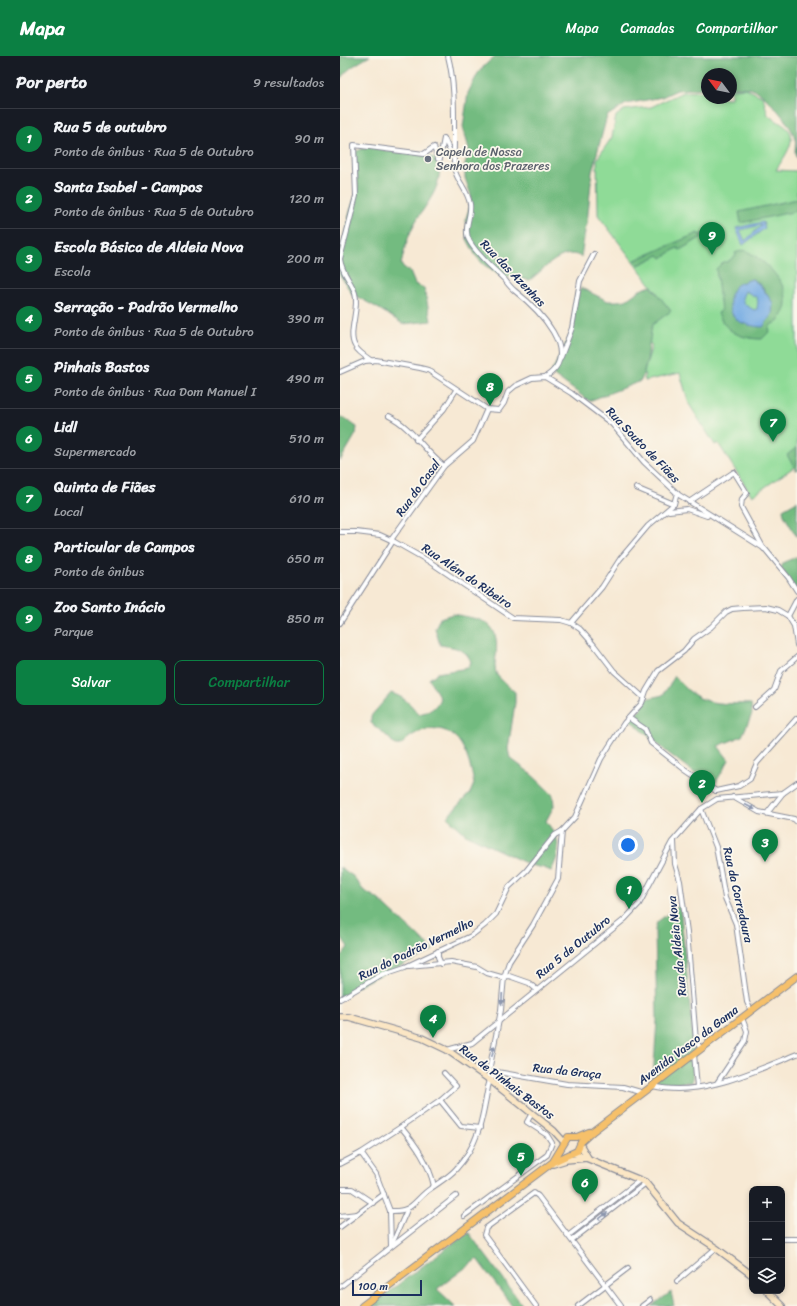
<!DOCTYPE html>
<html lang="pt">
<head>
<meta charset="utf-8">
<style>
	:root { --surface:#171b24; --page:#20242c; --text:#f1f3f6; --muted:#9ea1a6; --line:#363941; --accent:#0b8043 }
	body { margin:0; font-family:Sriracha,sans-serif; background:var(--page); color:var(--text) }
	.controls { position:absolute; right:12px; bottom:12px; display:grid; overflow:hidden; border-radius:8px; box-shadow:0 2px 6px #0003 }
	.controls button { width:36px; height:36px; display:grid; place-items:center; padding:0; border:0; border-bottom:1px solid var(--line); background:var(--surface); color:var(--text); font:20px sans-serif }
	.compass { position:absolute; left:361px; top:12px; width:36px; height:36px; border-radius:50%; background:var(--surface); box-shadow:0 2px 6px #0003; rotate:302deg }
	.scale { position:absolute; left:12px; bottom:10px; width:70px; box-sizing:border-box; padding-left:4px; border:2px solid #1b2f5e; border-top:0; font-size:11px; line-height:14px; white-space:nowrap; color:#1b2f5e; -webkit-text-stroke:3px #fbf7ec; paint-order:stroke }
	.you { position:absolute; left:288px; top:789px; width:14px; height:14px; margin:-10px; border:3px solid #fff; border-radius:50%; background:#1a73e8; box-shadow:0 0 0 6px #1a73e833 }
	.badge { display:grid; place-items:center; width:26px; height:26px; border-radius:50%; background:var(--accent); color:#fff; font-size:13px; font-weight:700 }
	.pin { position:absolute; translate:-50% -33px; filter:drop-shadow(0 1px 2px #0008) }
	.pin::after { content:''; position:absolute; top:21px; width:14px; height:12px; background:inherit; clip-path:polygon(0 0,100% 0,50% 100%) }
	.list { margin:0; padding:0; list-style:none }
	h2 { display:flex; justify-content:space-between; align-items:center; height:52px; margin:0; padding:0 16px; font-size:17px }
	h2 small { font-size:13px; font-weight:400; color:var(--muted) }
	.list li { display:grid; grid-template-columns:26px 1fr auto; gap:12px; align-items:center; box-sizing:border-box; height:60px; padding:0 16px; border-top:1px solid var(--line) }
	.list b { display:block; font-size:15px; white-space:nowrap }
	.list p { margin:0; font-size:13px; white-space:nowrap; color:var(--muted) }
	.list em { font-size:13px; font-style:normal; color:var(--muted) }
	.actions { display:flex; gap:8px; padding:12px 16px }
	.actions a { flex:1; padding:9px 0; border:1px solid var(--accent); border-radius:8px; text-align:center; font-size:14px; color:var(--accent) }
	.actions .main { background:var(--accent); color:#fff }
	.icon { flex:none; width:22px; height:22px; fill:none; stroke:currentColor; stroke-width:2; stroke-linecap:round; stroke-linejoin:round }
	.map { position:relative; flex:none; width:457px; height:1250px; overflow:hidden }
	header { display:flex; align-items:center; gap:24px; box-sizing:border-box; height:56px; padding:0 20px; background:var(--accent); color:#fff }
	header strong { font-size:19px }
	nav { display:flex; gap:22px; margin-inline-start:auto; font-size:14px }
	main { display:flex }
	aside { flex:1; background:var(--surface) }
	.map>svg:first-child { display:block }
	.green { fill:#8fdb97; stroke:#55857a }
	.forest { fill:#73bb80; stroke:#47756f; fill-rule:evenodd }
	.water { fill:#75abe3; stroke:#486da0; fill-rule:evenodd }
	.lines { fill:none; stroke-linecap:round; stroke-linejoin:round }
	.street-casing { stroke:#898c99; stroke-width:6 }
	.secondary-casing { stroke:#898c99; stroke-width:8 }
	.primary-casing { stroke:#898c99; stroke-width:8 }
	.street { stroke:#fff; stroke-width:4 }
	.secondary { stroke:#fbe6c4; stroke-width:5.5 }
	.primary { stroke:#f6c06b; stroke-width:6 }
	.oneway { fill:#8d97ae }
	.worship-dot { fill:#6b7280; stroke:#fbf7ec; stroke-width:1.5 }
	.labels { text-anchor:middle; stroke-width:3.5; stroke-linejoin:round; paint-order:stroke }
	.worship-label { font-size:12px; fill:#5b616d; stroke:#fbf7ec; text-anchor:start }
	.street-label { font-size:12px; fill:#1b2f5e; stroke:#fbf7ec }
</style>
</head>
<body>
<header>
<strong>Mapa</strong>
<nav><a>Mapa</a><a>Camadas</a><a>Compartilhar</a></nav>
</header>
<main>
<aside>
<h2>Por perto<small>9 resultados</small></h2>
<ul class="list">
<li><span class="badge">1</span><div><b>Rua 5 de outubro</b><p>Ponto de ônibus · Rua 5 de Outubro</p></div><em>90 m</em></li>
<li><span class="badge">2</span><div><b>Santa Isabel - Campos</b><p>Ponto de ônibus · Rua 5 de Outubro</p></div><em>120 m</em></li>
<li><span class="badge">3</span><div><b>Escola Básica de Aldeia Nova</b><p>Escola</p></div><em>200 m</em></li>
<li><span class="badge">4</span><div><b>Serração - Padrão Vermelho</b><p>Ponto de ônibus · Rua 5 de Outubro</p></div><em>390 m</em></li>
<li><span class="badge">5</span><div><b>Pinhais Bastos</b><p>Ponto de ônibus · Rua Dom Manuel I</p></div><em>490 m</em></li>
<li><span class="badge">6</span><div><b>Lidl</b><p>Supermercado</p></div><em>510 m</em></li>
<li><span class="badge">7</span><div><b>Quinta de Fiães</b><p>Local</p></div><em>610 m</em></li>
<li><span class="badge">8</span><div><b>Particular de Campos</b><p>Ponto de ônibus</p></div><em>650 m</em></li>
<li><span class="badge">9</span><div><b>Zoo Santo Inácio</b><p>Parque</p></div><em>850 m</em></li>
</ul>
<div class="actions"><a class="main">Salvar</a><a>Compartilhar</a></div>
</aside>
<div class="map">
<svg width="457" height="1250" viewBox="0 0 457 1250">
	<rect width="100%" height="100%" fill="#fbf7ec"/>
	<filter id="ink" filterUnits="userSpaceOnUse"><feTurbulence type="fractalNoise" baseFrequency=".025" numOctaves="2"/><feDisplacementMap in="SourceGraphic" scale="8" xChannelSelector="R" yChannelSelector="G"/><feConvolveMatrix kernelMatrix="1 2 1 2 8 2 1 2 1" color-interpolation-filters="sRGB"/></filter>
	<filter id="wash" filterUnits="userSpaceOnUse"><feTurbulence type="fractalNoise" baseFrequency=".012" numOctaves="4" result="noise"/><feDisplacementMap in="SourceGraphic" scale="16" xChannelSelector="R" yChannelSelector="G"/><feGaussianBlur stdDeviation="0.9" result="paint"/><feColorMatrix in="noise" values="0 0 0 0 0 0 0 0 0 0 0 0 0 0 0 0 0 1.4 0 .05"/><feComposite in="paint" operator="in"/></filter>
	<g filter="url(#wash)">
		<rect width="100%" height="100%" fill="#f7e9d4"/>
		<path class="green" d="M405,32L423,41L428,59C434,64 444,68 449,74C457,86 442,104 436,114L457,115V409L412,440L378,387L375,389L349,348L340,317L305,325L304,316L312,289L307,285L312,258L321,255L318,238L258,159L257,103L272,81L276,60L284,54L311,51L343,36L367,35V42H391V33Z"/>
		<g class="forest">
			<path d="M0,0H30C18,7 8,12 0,23Z"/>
			<path d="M155,0H457V103C453,96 457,89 455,82C450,67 431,45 418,36C411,31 400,31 391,31V18H367V32L337,34L322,41L286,48L267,60L252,116L247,168L246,169L241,201C224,190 204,213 190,224L161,220L143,208L136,200L127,183L126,162L130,150L131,139L125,122V109L129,93L123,71L128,37L139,15Z"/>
			<path d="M31,89C52,101 78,92 98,104C104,130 88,145 76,165C68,179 64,194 61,209L70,216L75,228L84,232L91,265L63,268L36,251L12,238L0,219V199L10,155L18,132L15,96Z"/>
			<polygon points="457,143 457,155 401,167 399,156"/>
			<polygon points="373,173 375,173 375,175 369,179 367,178 340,194 337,192 322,202 319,199 299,209 295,204 358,177 359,179"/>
			<path d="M404,194C421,201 448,225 446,246C446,255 441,261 435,268L433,267L429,272L430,275L422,283C402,283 385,276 378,257L381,255L376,213L384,205L386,207L396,199L395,197ZM412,223C426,229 431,245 432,258L430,260L426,267L390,242L397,229Z"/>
			<polygon points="311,230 331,255 312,269 307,305 301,325 249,345 211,317 233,273 236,237 241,232 268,245 278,245 286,244 300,234"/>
			<polygon points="0,360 17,371 16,378 0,405"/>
			<polygon points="457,391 457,414 456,414 447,399"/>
			<polygon points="457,445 457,481 444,459 443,453"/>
			<polygon points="457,501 457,536 441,512 444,506"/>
			<path d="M113,558C143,564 160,564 156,600C155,606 154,613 157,619C160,623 170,632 175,636V647L168,693L170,702L190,717L213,739L214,750L206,765C220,784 222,794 211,815L204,812L190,809L127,779L107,761L130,737L134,728C132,715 127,695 118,684C101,665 76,672 61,689H55L48,681L31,667V660L51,637C64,641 71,648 78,658C89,656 96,653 100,642L89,623L97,617L128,612L131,606C126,592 113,591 100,589L95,572L100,562Z"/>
			<path d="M335,620C359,651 375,647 411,648L412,658L402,680L378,690L389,704L373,731L327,696L290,664L302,652L305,643L323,639Z"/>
			<path d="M0,811L14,821L23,834L38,843L93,894C63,912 28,920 0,942V902L8,891L0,879Z"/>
			<polygon points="340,849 354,991 352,1026 322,1028 313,1023 317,964 315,874 317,866"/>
			<polygon points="129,1177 183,1250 172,1250 137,1203 97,1233 115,1250 30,1250 113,1187"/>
			<polygon points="331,1236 334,1250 312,1250"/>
		</g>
		<g class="water">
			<path d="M423,166L425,172L403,189L396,172ZM421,169V170L405,185L400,174Z"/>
			<path d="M412,223L420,229L433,247L432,258L423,271C416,271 398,268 394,261C388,253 388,235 397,229C401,226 407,225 412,223ZM405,235L416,241L418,245L417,253L414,254L404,248L402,242Z"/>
		</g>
	</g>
	<g filter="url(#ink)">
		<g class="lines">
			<g class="street-casing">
				<g id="street">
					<path d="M108,0C115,27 114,57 114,85C114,94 113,106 115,115C118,126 128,135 130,148C132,160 122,174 130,186C138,200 153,212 165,224C168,228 171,232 175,235C197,252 244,298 205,321"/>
					<polyline points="0,203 16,140 14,89 84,98 94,91 98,103 100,103 104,82 114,104"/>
					<path d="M0,203C2,218 11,224 15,237C20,253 7,277 15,290C18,296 26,301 32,305"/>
					<polyline points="221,301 232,272 240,225 254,198"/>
					<polyline points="0,316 25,305 36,304 80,312 88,314 147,353 159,354 164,347 168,336 175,330 192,322 205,321 231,337 272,368 304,406 339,439 425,493 448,521 457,535"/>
					<path d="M49,360C72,371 84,395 104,410"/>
					<polyline points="76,384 104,353 116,334"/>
					<polyline points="296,432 334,448"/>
					<polyline points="349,446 394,416 407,437 402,443 401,451 424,493"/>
					<polyline points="329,455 347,453 367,460"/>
					<polyline points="0,476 16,476 40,479 53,485 90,506 173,562 221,564 231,567 240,573 254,589 274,615 304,642"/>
					<polyline points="51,484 104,410 133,385 147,353"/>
					<polyline points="448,560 457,543"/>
					<polyline points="0,567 53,485"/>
					<polyline points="231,567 262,531 280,503 308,470 334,448 337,437"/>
					<polyline points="415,651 434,634 441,615 457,601"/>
					<polyline points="289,662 305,673 311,687 344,713 376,735"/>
					<polyline points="376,735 399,730 410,723 417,707 457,662"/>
					<polyline points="393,741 419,756 454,763 457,766"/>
					<polyline points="361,753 376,791 385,842 396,868 407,946 411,955"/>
					<polyline points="428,756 443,737"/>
					<polyline points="334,785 335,808 340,825 347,876 356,985 361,993"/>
					<polyline points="98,895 98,901 101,908"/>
					<polyline points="69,910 111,906 137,911 147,917 161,921 169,920 189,927 197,934"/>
					<polyline points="0,943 41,919 65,911 131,880 145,869 156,858 169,831 186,815 215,779 222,775 235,761 261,703 284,667 302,647 306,635 318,615 344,595 354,583 371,571 386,556 392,553 403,552 426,551 438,554 448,560 454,570 457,589"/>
					<polyline points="107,994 132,987 285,863 299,848 332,786 361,753 377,743 443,737 457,727"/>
					<polyline points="354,998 357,1031"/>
					<polyline points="150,1024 150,1010 161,954 164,921 169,906 193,869 218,823 222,775"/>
					<polyline points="377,1027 405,985 407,975 402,962"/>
					<path d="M313,1030C359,1042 415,1015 457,998"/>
					<polyline points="100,1044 121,1070 140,1072"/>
					<path d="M61,1071C76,1089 89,1107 94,1130"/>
					<polyline points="21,1097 36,1118 50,1155 51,1190"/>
					<polyline points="0,1108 21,1097 61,1071 100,1044 116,1030 104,1017"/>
					<polyline points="0,1133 12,1133 33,1147"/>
					<path d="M50,1155C71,1156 72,1148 86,1136C96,1128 108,1122 116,1113C139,1088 142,1064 148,1031L150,1024L157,1016L227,1028L283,1031L304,1037"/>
					<polyline points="0,1160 17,1158"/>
					<polyline points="124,1160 207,1099 212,1087 207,1079 187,1066 192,1057"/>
					<polyline points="0,1171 44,1138"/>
					<polyline points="229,1179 300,1124"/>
					<polyline points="442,1183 457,1183"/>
					<polyline points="232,1184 306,1127"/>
					<polyline points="52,1188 67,1154"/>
					<polyline points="337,1225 376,1192"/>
					<polyline points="0,1231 116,1140"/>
					<polyline points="196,1250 144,1179 146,1172 194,1137 198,1140 281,1250"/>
					<polyline points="238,1250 288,1212"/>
					<polyline points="302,1250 310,1244"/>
				</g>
			</g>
			<g class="secondary-casing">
				<g id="secondary">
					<polyline points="0,961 9,961 82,982 107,994 150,1024 214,1075 224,1086"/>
					<polyline points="241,1090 248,1102"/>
					<polyline points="234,1097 305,1126 338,1167 376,1192 412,1219"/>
					<polyline points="213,1108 226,1104 246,1102"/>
					<polyline points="427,1235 442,1250"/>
				</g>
			</g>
			<g class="primary-casing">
				<g id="primary">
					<polyline points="214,1104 228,1081 237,1081 249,1076"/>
					<polyline points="22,1250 213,1106 237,1095 241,1086 253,1075 457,920"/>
				</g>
			</g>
			<use href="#street" class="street"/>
			<use href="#secondary" class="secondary"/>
			<use href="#primary" class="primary"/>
		</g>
		<defs><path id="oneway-solid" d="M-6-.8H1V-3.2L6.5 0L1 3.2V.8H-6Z"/></defs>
		<g class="oneway">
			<use href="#oneway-solid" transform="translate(410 751) rotate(28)"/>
			<use href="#oneway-solid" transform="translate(162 943) rotate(93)"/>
			<use href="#oneway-solid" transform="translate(153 995) rotate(-78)"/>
			<use href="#oneway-solid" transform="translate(263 1160) rotate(-37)"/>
		</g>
	</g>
	<circle class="worship-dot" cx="88" cy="103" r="4"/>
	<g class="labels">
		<g class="worship-label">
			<text x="96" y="100">Capela de Nossa<tspan x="96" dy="14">Senhora dos Prazeres</tspan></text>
		</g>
		<g class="street-label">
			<text transform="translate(173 217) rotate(46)" y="4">Rua das Azenhas</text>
			<text transform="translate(303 389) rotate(46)" y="4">Rua Souto de Fiães</text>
			<text transform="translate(78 432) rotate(-54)" y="4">Rua do Casal</text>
			<text transform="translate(127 520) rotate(34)" y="4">Rua Além do Ribeiro</text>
			<text transform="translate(398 839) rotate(77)" y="4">Rua da Corredoura</text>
			<text transform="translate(337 890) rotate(-96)" y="4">Rua da Aldeia Nova</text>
			<text transform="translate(233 891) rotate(-39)" y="4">Rua 5 de Outubro</text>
			<text transform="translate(76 893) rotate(-26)" y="4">Rua do Padrão Vermelho</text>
			<text transform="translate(348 989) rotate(-37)" y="4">Avenida Vasco da Gama</text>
			<text transform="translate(227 1015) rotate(6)" y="4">Rua da Graça</text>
			<text transform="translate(167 1026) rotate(37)" y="4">Rua de Pinhais Bastos</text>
		</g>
	</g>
</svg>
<div class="controls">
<button>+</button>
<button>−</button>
<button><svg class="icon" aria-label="layers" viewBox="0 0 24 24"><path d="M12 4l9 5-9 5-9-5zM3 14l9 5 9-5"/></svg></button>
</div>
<svg class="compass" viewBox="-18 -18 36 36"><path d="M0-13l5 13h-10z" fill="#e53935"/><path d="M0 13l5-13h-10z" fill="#9ea1a6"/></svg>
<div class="scale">100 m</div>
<div class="you"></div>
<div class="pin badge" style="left:289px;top:853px">1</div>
<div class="pin badge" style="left:362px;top:747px">2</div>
<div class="pin badge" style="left:425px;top:806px">3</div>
<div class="pin badge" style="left:93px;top:982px">4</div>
<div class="pin badge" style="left:181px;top:1120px">5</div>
<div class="pin badge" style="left:245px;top:1146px">6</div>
<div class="pin badge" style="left:433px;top:386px">7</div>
<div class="pin badge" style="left:150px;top:350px">8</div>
<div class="pin badge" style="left:372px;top:199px">9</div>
</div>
</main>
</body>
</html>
